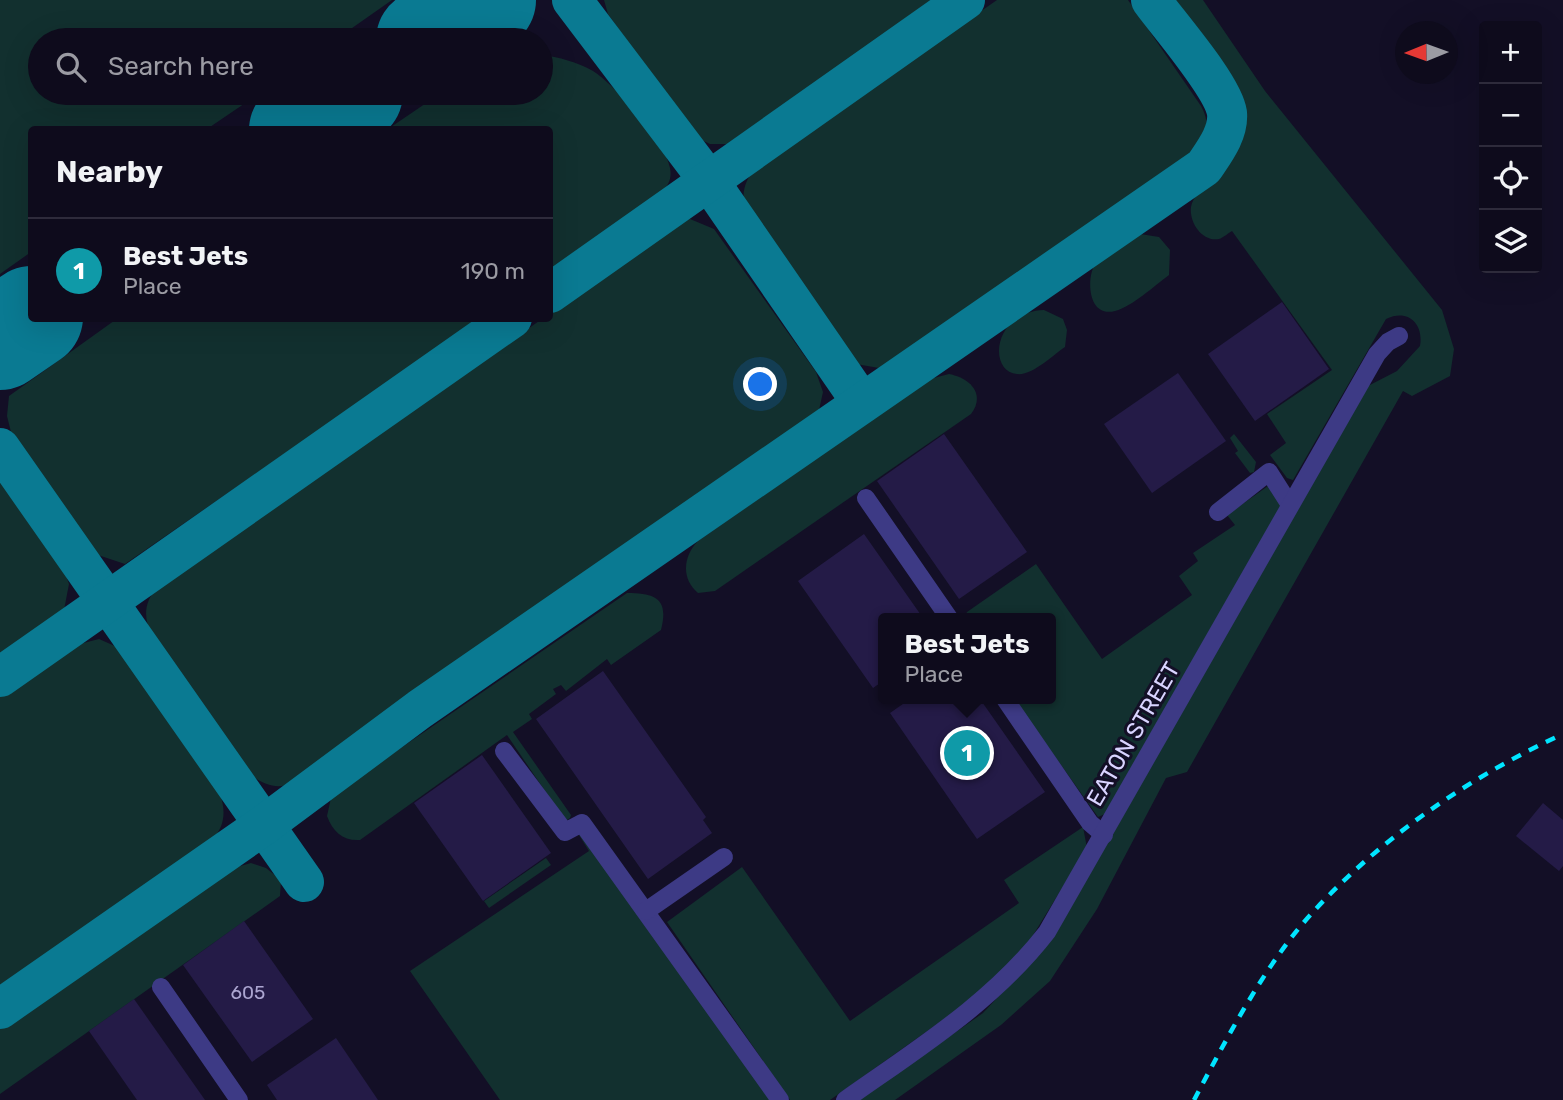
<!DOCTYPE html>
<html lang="en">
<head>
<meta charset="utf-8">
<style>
	:root { --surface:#0e0b1c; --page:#171425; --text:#f1f3f6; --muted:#9b9ba3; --line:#2e2b3b; --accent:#00e5ff }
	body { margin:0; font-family:Rubik,sans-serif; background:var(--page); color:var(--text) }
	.controls { position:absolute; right:21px; top:21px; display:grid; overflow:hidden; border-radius:7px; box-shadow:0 7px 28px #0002 }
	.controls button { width:63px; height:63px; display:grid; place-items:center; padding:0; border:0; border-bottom:2px solid var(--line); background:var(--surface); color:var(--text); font:35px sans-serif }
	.compass { position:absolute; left:1395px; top:21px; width:63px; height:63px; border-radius:50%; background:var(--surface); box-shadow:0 7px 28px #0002; rotate:269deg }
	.you { position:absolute; left:761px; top:385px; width:24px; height:24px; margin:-18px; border:5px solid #fff; border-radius:50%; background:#1a73e8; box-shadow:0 0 0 10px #1a73e833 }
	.badge { display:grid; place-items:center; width:46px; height:46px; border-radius:50%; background:var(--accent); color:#fff; font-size:23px; font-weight:700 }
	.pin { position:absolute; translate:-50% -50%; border:4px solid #fff; box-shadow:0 2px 7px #0006 }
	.popup { position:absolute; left:878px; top:613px; width:178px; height:91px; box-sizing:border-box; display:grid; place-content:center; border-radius:7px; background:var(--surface); filter:drop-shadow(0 2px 5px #0005); font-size:23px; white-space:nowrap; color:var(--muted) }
	.popup b { font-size:26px; color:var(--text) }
	.popup::after { content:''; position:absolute; left:50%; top:100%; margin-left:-14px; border:14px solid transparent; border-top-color:var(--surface) }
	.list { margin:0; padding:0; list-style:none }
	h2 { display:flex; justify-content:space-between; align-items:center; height:91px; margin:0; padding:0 28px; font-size:30px }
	h2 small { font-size:23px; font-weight:400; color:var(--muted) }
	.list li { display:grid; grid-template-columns:46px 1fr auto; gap:21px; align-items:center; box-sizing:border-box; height:105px; padding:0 28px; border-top:2px solid var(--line) }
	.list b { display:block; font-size:26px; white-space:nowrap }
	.list p { margin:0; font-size:23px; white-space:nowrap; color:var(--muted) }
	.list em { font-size:23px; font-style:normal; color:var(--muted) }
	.icon { flex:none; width:38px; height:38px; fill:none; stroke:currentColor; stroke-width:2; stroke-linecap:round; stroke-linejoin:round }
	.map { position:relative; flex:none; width:1563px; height:1100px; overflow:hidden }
	.search { position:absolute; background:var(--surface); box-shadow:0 7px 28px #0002; left:28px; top:28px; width:525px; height:77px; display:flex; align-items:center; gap:18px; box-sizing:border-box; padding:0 24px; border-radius:38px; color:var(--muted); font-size:26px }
	.panel { position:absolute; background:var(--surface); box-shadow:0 7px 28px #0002; left:28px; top:126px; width:525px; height:196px; border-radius:7px }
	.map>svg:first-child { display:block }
	.green { fill:#12302f }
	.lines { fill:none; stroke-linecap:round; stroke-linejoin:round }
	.taxiway { stroke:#0a7a92; stroke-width:40 }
	.runway { stroke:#0a7a92; stroke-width:102 }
	.building { fill:#241b47 }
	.minor { stroke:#3d3a85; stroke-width:18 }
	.rail { stroke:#00e5ff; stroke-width:4.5; stroke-dasharray:10 9; stroke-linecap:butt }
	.labels { text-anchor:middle; stroke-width:6; stroke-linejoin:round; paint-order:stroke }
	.number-label { font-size:19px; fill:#aca6d1 }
	.street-label { font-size:23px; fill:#d9d4ff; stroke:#130f26 }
</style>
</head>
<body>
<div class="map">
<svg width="1563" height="1100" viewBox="0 0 1563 1100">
	<rect width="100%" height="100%" fill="#130f26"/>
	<g class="green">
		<polygon points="0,0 392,0 335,40 40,40 40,93 260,93 207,129 32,130 31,252 0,274"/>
		<polygon points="604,0 933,0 727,144 710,144 695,137 608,14"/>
		<path d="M997,0H1128L1201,106C1211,124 1207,137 1195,152L888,365L879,368L856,364L746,211C740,193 745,178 759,165Z"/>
		<path d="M1171,0H1203L1265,91L1442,310L1454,349L1450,376L1412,396L1403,391L1187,772L1166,778L1097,909L1050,981L1001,1025L895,1100H859L983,1013L1050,941L1368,386L1397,371L1420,346C1424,324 1408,308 1386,319L1293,480L1287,478L1270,455L1286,443L1267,414L1332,370L1232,231C1228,233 1223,238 1219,239C1202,242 1189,222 1191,207C1195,188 1219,179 1229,164C1268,107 1202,44 1171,0Z"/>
		<path d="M541,55C559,57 577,62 593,71C615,85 666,142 670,168C672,178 669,185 661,192L550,270V130L388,129L441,93H541Z"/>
		<path d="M690,219L714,229L816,372L823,392L819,410L291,784C276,789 264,785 251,775L152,635C143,617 144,603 157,587L542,319L550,318V313L682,221Z"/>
		<path d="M1140,234L1159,237L1170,250L1169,275C1154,286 1133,306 1115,311C1088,318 1086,279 1095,264C1103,251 1127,239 1140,234Z"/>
		<path d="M1044,310L1063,319L1067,330L1065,347C1053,355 1032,376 1017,374C988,372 992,312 1044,310Z"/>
		<polygon points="118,318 480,318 480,319 125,564 98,555 88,545 11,432 7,416 9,396"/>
		<path d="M949,374C970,378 986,394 971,414L715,591L698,593C681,579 683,556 698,541L930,379Z"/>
		<polygon points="1234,434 1256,462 1254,472 1250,473 1235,453 1238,451 1230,438"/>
		<polygon points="0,478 64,570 69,584 64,610 0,654"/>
		<polygon points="1268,486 1280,502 1280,507 1105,814 1098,817 1014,699 1051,699 1051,618 964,618 967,612 1036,564 1102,659 1192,595 1179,576 1198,561 1193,553 1235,525 1227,515"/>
		<path d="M627,593C656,593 669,599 661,630L611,665L607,659L566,691L561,685L553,689L556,694L529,714L532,719L513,732L571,815L570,818L567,820L562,816L507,735L360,840C343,841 333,832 327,816L331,798L338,791Z"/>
		<path d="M99,639L117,647L220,794C226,811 225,826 212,840L0,987V696L72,646Z"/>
		<polygon points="1083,827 1087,848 1030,940 1009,964 964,1005 830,1100 790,1100 667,922 742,867 850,1021 1019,903 1004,880"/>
		<polygon points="583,831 770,1100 500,1100 410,971 589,851 579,835"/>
		<polygon points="546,858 551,865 489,908 484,901"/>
		<polygon points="251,863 266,868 281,880 280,896 0,1094 0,1028 230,869"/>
	</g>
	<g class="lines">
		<g class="taxiway">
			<polyline points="572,0 709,181 862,403"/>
			<polyline points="550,293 965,0"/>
			<polyline points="0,448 304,882"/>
			<polyline points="0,677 512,318"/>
			<path d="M0,1009L264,825L420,709L1204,167C1214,152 1229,133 1227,113C1223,86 1169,25 1151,0"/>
		</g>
		<g class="runway">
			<polyline points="427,40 485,0"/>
			<polyline points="300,130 352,93"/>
			<polyline points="0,339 32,317"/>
		</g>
	</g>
	<g class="building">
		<polygon points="1282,302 1329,369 1255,421 1208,354"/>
		<polygon points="1178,373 1226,441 1152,493 1104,424"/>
		<polygon points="944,434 1027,552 959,599 877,481"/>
		<polygon points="864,534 923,618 883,618 883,681 873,688 798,581"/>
		<polygon points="603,671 706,817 703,820 712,833 648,879 536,719"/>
		<polygon points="910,699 980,699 1045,792 977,839 890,713"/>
		<polygon points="482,755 551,853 483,901 414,803"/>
		<polygon points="1543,803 1563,820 1563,866 1559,871 1516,836"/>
		<polygon points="244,921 313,1019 252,1062 183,965"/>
		<polygon points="134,999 205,1100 137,1100 89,1031"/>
		<polygon points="336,1038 378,1100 277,1100 267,1085"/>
	</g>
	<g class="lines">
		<g class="minor">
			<polyline points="866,498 949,618"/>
			<polyline points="1218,512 1269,472 1290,505"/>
			<polyline points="1005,699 1090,823 1104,835"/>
			<polyline points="504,751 565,832 582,823 780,1100"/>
			<polyline points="646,911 724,857"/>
			<polyline points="161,987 239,1100"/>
			<path d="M845,1100C917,1049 992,1003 1047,932L1377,354L1388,342L1399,336"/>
		</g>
		<path class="rail" d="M1194,1100C1227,1038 1265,964 1313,912C1382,837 1471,776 1563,734"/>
	</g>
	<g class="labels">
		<g class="number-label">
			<text x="248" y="999">605</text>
		</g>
		<g class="street-label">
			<text transform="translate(1133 734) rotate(-60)" y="8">EATON STREET</text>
		</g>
	</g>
</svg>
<div class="controls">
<button>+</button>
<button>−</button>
<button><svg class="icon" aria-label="locate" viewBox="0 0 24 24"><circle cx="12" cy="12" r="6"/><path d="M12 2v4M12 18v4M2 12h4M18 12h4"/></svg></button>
<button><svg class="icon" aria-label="layers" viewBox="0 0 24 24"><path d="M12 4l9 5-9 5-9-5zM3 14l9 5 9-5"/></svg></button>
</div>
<svg class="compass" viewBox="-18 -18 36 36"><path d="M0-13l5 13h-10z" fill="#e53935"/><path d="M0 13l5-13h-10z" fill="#9b9ba3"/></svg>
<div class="you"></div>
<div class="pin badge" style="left:967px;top:753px;background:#0f9aa8">1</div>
<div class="popup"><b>Best Jets</b>Place</div>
<div class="search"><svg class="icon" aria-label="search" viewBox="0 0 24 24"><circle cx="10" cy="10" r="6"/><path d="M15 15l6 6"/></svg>Search here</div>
<section class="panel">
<h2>Nearby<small></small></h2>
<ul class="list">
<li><span class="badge" style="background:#0f9aa8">1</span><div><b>Best Jets</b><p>Place</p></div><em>190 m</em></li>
</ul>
</section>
</div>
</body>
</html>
